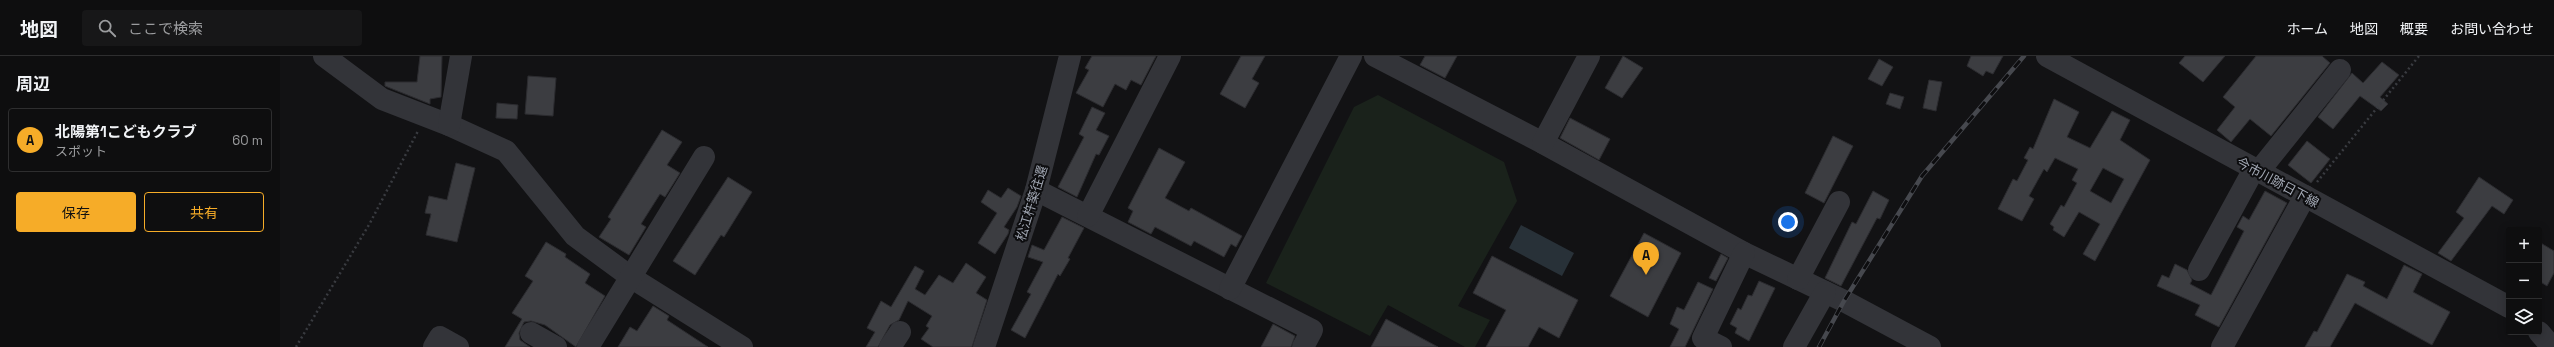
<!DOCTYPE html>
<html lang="ja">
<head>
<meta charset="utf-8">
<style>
	:root { --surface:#0e0e0f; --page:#171718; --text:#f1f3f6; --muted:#9b9c9e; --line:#2e2e2f; --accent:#f6ac28 }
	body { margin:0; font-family:"Space Grotesk","Noto Sans JP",sans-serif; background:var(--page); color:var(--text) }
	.controls { position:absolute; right:12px; bottom:12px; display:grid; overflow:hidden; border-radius:4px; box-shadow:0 2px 10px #0003 }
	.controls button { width:36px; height:36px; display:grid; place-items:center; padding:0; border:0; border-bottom:1px solid var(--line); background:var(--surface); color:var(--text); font:20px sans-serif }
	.you { position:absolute; left:1508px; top:166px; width:14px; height:14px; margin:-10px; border:3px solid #fff; border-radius:50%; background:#1a73e8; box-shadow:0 0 0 6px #1a73e833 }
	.badge { display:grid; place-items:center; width:26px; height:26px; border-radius:50%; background:var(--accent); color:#111; font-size:13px; font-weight:700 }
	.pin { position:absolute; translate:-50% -33px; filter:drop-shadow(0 1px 2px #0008) }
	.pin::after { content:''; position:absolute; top:21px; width:14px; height:12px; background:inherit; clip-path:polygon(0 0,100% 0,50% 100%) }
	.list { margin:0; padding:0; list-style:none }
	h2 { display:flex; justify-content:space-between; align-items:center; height:52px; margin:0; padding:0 16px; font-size:17px }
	h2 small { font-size:13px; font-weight:400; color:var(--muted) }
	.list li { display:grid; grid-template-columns:26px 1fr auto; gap:12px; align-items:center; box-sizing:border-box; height:64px; margin:0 8px 8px; padding:0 8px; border:1px solid var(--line); border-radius:4px }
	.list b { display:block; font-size:15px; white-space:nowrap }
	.list p { margin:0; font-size:13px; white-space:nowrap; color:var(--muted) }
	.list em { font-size:13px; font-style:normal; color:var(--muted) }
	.actions { display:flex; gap:8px; padding:12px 16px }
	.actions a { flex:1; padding:9px 0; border:1px solid var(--accent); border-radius:4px; text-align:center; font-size:14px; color:var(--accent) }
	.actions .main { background:var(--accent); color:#111 }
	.icon { flex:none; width:22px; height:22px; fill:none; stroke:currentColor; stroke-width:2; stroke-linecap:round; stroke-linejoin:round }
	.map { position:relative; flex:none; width:2274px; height:291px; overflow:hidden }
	header { display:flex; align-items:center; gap:24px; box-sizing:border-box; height:56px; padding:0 20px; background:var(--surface); border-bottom:1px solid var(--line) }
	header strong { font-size:19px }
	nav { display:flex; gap:22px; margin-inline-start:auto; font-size:14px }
	.search { width:280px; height:36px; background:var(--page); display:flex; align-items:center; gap:10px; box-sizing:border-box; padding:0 14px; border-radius:4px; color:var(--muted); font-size:15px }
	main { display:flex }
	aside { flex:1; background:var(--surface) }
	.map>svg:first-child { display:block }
	.green { fill:#1a221b }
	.water { fill:#283138 }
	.building { fill:#3c3d41; stroke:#2c2c30; fill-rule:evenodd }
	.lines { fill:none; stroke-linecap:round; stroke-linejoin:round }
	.path { stroke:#393b40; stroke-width:2.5; stroke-dasharray:2 3; stroke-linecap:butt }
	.minor { stroke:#333439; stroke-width:22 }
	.rail-casing { stroke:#46484e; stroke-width:4.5 }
	.rail { stroke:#0d0d0f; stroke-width:3; stroke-dasharray:9; stroke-linecap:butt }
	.labels { text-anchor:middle; stroke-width:4; stroke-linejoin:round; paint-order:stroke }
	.street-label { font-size:13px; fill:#a3a9b5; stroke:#0d0d0f }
</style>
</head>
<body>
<header>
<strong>地図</strong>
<div class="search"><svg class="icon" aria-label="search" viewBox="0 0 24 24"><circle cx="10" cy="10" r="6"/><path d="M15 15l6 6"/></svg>ここで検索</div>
<nav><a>ホーム</a><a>地図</a><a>概要</a><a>お問い合わせ</a></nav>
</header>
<main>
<aside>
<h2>周辺<small></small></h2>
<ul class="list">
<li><span class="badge">A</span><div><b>北陽第1こどもクラブ</b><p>スポット</p></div><em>60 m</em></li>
</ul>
<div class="actions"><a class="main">保存</a><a>共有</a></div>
</aside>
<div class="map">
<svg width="2274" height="291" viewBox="0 0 2274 291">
	<rect width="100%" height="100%" fill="#121214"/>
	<polygon class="green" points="1098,39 1224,106 1237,145 1178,250 1210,264 1195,291 1185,291 1108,249 1090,280 986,227 1074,51"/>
	<polygon class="water" points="1241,169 1294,197 1282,220 1229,192"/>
	<g class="building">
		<polygon points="140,0 162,0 161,41 150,43 150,48 105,30 105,26 137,26"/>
		<polygon points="812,0 876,0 861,29 851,24 846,34 835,28 823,51 796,37 809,14 805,12"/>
		<polygon points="961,0 985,0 972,23 979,27 965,52 940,38"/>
		<polygon points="1145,0 1177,0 1165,22 1140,9"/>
		<polygon points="1343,0 1363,12 1342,42 1325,32"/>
		<polygon points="1691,0 1723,0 1713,18 1706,15 1703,20 1687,10"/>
		<polygon points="1905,0 1945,0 1923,26 1899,7"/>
		<polygon points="1976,0 2042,0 2050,7 1991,80 1970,63 1951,86 1937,74 1955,51 1943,41"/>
		<polygon points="1599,3 1613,11 1602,30 1588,23"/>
		<polygon points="2102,6 2119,19 2100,41 2108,48 2101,55 2080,40 2053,73 2038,61 2072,17 2083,27"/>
		<polygon points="248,20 276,22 273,60 245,58"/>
		<polygon points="1649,24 1662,26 1656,55 1643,52"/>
		<polygon points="1610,37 1624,41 1620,53 1606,48"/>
		<path d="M1774,43L1799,56L1787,81L1810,92L1832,55L1850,64L1840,84L1870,104L1815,205L1803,198L1820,168L1799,156L1784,181L1773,174L1774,171L1770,168L1781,149L1784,151L1797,127L1792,124L1798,113L1775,102L1767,116L1764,113L1749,140L1754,143L1742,165L1718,153L1733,123L1737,125L1748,104L1744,102L1750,91L1753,93ZM1823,112L1844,123L1831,147L1810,135Z"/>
		<polygon points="217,47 238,49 237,63 216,62"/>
		<polygon points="812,51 825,57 816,74 829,80 819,99 816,98 797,141 778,131 804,81 799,78"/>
		<polygon points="1290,62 1330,83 1319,104 1280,82"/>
		<polygon points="382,74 402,86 387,109 400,117 385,141 380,138 361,168 366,171 349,199 319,181 331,163 328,161"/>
		<polygon points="1553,80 1573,90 1544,147 1525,137"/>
		<polygon points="2027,85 2050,103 2031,127 2008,109"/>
		<polygon points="879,92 905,106 885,142 909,155 911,152 962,180 956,191 951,188 944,201 914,185 911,190 875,171 871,178 848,166 853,155 848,152"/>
		<polygon points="176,107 195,112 177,186 146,179 151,158 145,157 149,140 167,144"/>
		<polygon points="448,121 472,136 444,181 441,179 415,219 393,205"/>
		<polygon points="2199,121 2233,144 2224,158 2212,150 2171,205 2158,197 2184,162 2176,156"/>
		<polygon points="728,132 741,140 737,151 724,171 729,174 728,178 715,198 698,187 717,157 701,146 708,134 721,142"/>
		<polygon points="1593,135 1609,144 1600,163 1597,162 1561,230 1545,222 1572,166 1576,168"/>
		<polygon points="1985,135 2007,147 1939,271 1915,259 1920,249 1877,230 1882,219 1889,222 1895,208 1907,214 1912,224 1910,228 1931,239 1964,175 1957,171 1963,160 1969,164"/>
		<polygon points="782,161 804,172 788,202 790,203 780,220 778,218 745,282 731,274 751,238 747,236 763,206 748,201 752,189 764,194"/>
		<polygon points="1364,177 1401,197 1368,261 1330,240"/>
		<polygon points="266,186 286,198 285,201 310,218 305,227 325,240 296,291 265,269 251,265 244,266 239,277 240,284 250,291 225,291 242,263 232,257 253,225 245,220"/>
		<polygon points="2259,186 2274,195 2274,217 2267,230 2259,225"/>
		<polygon points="1441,198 1448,202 1436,225 1429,222"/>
		<polygon points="1212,200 1298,244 1279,282 1259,271 1248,291 1206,291 1226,254 1193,237"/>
		<polygon points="686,207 706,221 696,237 707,244 692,291 653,291 641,283 649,272 646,270 652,260 628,245 619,264 610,269 598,291 586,291 595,276 587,272 601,245 611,251 635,210 644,215 635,233 645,239 659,219 673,227"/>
		<polygon points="2124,209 2142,218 2133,236 2170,256 2152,289 2075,247 2050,291 2025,291 2034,275 2037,276 2067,218 2085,226 2083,230 2107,243"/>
		<polygon points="1479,225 1495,232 1469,285 1455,277 1457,272 1450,268 1458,252 1461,254 1468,239 1472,240"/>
		<polygon points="1418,226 1433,233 1405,291 1390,291 1399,273 1390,268 1397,251 1404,254"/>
		<polygon points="373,250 389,260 387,264 428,291 338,291 350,271 357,275"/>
		<polygon points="1106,263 1158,291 1091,291"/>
		<polygon points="993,268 1015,280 1011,291 981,291"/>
	</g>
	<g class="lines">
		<g class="path">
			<polyline points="2037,126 2139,0"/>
			<polyline points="16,291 90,167 138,75"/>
		</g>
		<g class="minor">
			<polyline points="44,0 102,43 169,69 226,95 295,180 352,222 462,291"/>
			<polyline points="1095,0 1263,87 1464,197 1564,245 1650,291"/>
			<polyline points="1767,0 2229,251"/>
			<polyline points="169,69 181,0"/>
			<polyline points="1263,87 1309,0"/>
			<polyline points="1979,115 2060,14"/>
			<polyline points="756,134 1032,274 1023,291"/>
			<polyline points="808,160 890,0"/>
			<polyline points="1919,214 1974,113"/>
			<polyline points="1518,223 1559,146"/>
			<polyline points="950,233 1071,0"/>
			<polyline points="2259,276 2272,291"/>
			<polyline points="251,277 276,291"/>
			<polyline points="154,291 160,281 178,291"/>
			<polyline points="308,291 424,101"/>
			<polyline points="610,291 620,276"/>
			<polyline points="704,291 756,134 790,0"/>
			<polyline points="1441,291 1423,282 1464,197"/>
			<polyline points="1514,291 1545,236"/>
			<polyline points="1942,291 2025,140"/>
		</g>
		<g class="rail-casing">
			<polyline id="rail" points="1539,291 1564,245 1642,120 1744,0"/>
		</g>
		<use href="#rail" class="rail"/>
	</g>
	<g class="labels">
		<g class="street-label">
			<text transform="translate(1998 126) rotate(28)" y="5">今市川跡日下線</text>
			<text transform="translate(751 147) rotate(-73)" y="5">松江杵築往還</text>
		</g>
	</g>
</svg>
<div class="controls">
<button>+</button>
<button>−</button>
<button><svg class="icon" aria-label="layers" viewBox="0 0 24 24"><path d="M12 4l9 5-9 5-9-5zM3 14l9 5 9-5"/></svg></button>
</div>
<div class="you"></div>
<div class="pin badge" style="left:1366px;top:219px">A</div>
</div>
</main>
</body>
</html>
